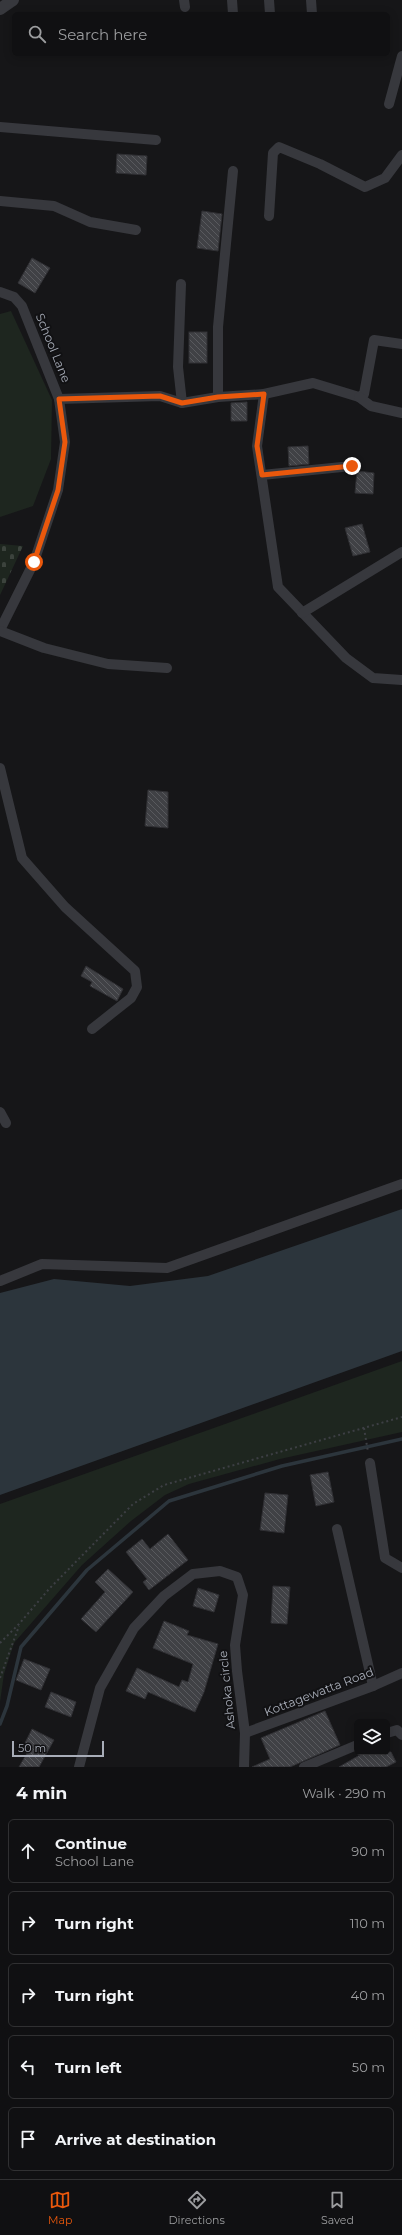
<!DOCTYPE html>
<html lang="en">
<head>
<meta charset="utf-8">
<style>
	:root { --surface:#101012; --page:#1e1e20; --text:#f1f3f6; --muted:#9c9d9f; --line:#303032; --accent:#ea580c }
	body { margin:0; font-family:Montserrat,sans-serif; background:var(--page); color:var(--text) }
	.controls { position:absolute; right:12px; bottom:12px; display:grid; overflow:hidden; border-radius:6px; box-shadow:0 2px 10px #0003 }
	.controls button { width:36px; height:36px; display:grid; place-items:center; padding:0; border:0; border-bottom:1px solid var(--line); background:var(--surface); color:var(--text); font:20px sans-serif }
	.scale { position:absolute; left:12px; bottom:10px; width:92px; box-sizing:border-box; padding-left:4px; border:2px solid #a8adb8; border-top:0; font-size:11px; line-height:14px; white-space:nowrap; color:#a8adb8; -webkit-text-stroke:3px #111113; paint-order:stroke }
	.stop { position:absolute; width:12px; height:12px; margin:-9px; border:3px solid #ea580c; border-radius:50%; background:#fff }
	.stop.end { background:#ea580c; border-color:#fff; box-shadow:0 1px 4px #0008 }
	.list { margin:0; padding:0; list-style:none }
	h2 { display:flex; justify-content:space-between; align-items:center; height:52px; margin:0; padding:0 16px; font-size:17px }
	h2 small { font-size:13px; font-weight:400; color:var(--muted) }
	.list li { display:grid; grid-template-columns:26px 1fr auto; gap:12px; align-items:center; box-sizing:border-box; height:64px; margin:0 8px 8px; padding:0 8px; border:1px solid var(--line); border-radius:6px }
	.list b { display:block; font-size:15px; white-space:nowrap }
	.list p { margin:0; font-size:13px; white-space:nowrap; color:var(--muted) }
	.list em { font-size:13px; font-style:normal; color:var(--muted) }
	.icon { flex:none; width:22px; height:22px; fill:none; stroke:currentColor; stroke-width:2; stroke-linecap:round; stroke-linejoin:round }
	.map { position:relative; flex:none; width:402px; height:1767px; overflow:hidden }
	.search { position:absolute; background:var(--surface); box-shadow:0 2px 10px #0003; left:12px; right:12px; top:12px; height:44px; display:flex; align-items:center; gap:10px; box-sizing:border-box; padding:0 14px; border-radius:6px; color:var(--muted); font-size:15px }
	.sheet { height:412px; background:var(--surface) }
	nav { display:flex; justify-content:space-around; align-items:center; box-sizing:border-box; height:56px; border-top:1px solid var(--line); background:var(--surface); font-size:11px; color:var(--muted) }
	nav a { display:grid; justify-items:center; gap:2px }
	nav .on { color:var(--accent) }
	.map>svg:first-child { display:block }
	.grass { fill:#1e261f }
	.cemetery { fill:url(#cemetery-stones) }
	.water { fill:#2c353c }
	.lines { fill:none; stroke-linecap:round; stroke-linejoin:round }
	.stream { stroke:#2c353c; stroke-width:3.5 }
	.building { fill:url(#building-back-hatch); stroke:#303034 }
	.path { stroke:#3d3f44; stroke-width:2; stroke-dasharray:2 3; stroke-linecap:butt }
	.minor { stroke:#37383d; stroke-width:10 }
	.tertiary { stroke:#37383d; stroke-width:12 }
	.route { stroke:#ea580c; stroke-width:5 }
	.labels { text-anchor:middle; stroke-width:4; stroke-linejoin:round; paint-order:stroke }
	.street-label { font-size:12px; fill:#a8adb8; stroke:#111113 }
</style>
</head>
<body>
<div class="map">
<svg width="402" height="1767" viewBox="0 0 402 1767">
	<defs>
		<pattern id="cemetery-stones" width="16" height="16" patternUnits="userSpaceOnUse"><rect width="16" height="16" fill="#1e261f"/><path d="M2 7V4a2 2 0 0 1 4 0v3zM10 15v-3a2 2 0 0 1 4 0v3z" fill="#3c433d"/></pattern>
		<pattern id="building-back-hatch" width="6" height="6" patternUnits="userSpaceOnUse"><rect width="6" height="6" fill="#404145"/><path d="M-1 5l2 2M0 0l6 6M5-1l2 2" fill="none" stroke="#595a5e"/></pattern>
	</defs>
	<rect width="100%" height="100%" fill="#161618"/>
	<g class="grass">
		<polygon points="11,311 52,400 51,459 33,506 0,517 0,314"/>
		<polygon points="402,1361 402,1432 280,1459 189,1484 165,1495 131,1521 82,1565 14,1643 4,1674 0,1702 0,1504"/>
	</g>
	<polygon class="cemetery" points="0,544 23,546 0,595"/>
	<polygon class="water" points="402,1209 402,1351 0,1495 0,1293 54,1279 130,1286 208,1276"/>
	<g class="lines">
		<polyline class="stream" points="0,1724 7,1706 21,1647 87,1570 169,1501 282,1466 402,1439"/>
	</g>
	<g class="building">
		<polygon points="117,154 147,156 146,175 116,173"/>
		<polygon points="202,211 222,214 218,251 197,248"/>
		<polygon points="32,258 50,268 35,293 18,283"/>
		<rect x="189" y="332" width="18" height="31"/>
		<polygon points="247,402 247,421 231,421 231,403"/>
		<polygon points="308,446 309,464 289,466 288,447"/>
		<polygon points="357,471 374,473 373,494 355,493"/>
		<polygon points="362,524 370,552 353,556 345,528"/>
		<polygon points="148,790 168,792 168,828 145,826"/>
		<polygon points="86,966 123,989 117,1001 90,986 92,982 81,976"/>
		<polygon points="328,1472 334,1502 316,1506 310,1475"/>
		<polygon points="265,1493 288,1495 284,1533 260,1530"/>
		<polygon points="168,1534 188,1560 149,1590 143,1582 147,1579 126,1552 142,1539 150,1549"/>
		<polygon points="108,1569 133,1592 96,1632 81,1619 105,1592 95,1582"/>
		<polygon points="273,1586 290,1587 287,1624 271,1623"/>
		<polygon points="198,1588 219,1595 214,1612 193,1606"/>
		<polygon points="164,1621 189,1631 187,1635 218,1644 204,1692 195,1712 148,1692 145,1699 126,1691 137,1668 179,1687 182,1680 188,1682 193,1664 153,1648"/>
		<polygon points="24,1659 50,1669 41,1690 16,1680"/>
		<polygon points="51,1692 76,1702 71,1717 45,1707"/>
		<polygon points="325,1711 340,1745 290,1767 252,1767 270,1759 261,1738"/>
		<polygon points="32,1729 54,1740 39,1767 19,1767 30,1748 24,1745"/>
		<polygon points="365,1752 391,1752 396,1762 386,1767 339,1767"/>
	</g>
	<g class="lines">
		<g class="path">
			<polyline points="364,1428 368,1452"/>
			<polyline points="0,1643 19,1624 49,1589 133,1504 164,1485 402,1417"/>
			<polyline points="0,1678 19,1626"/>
		</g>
		<g class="minor">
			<polyline points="184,0 185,7"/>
			<polyline points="232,0 233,14"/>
			<polyline points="269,0 270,14"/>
			<polyline points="311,0 312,14"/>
			<polyline points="389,104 402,56"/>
			<polyline points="0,127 156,140"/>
			<polyline points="0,201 54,206 90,222 136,230"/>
			<polyline points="269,216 273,153 279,147 320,164 365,187 385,178 402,155"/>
			<polyline points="181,284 178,367 182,403"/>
			<polyline points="0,292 14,297 22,306 59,399 65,442 58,490 34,562 0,630"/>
			<polyline points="264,394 313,383 359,397 364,394 374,340 402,344"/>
			<polyline points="218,397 218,327 233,171"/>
			<polyline points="359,397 371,406 402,413"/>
			<polyline points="59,399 160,396 182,403 218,397 264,394 257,446 278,587 346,658 373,678 402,680"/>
			<polyline points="262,475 352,466"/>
			<polyline points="302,613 402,552"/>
			<polyline points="0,631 44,648 108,664 167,668"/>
			<polyline points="0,768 22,858 65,907 135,971 137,987 131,998 92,1029"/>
			<polyline points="0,1112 6,1123"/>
			<polyline points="0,1281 42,1264 167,1268 402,1184"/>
			<polyline points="370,1463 385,1558 402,1568"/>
			<polyline points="337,1529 373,1686"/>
			<polyline points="245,1733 373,1686 402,1673"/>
			<polyline points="387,1733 397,1730 402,1735"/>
			<polyline points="79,1767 100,1688 134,1628 164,1596 193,1574 220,1571 237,1577 243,1595 235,1645 237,1671 245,1733 244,1767"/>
			<polyline points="304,1767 357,1745"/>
		</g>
		<polyline class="tertiary" points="0,9 13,0"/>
	</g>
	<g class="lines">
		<polyline class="route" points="34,562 58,490 65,442 59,399 160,396 182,403 218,397 264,394 257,446 262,475 352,466"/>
	</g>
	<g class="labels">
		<g class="street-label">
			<text transform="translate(53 348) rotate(68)" y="4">School Lane</text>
			<text transform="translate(227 1690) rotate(-96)" y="4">Ashoka circle</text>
			<text transform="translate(319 1692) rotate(-21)" y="4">Kottagewatta Road</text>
		</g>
	</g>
</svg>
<div class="controls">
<button><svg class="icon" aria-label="layers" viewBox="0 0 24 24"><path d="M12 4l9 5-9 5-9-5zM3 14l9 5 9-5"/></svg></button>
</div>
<div class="scale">50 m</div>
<div class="stop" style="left:34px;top:562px"></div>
<div class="stop end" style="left:352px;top:466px"></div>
<div class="search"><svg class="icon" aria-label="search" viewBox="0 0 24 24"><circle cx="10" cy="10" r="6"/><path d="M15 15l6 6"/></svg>Search here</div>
</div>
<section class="sheet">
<h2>4 min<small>Walk · 290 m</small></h2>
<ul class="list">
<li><svg class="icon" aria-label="ahead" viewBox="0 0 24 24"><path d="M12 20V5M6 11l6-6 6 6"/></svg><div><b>Continue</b><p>School Lane</p></div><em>90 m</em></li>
<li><svg class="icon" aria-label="right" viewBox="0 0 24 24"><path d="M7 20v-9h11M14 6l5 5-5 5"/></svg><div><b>Turn right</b></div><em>110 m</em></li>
<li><svg class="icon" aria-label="right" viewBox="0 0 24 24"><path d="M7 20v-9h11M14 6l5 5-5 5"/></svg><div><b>Turn right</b></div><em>40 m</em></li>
<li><svg class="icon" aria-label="left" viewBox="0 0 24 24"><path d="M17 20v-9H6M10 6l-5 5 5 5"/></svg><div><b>Turn left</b></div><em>50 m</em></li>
<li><svg class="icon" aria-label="arrive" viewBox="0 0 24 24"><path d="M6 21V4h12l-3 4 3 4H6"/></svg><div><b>Arrive at destination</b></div></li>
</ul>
</section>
<nav>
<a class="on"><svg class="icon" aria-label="map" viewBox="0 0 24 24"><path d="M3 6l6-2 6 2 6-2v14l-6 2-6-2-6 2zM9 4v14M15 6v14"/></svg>Map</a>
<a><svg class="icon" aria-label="directions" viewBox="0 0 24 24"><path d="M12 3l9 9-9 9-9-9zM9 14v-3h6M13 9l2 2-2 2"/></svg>Directions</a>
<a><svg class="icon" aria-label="saved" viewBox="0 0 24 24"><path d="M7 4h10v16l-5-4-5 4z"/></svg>Saved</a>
</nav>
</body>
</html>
